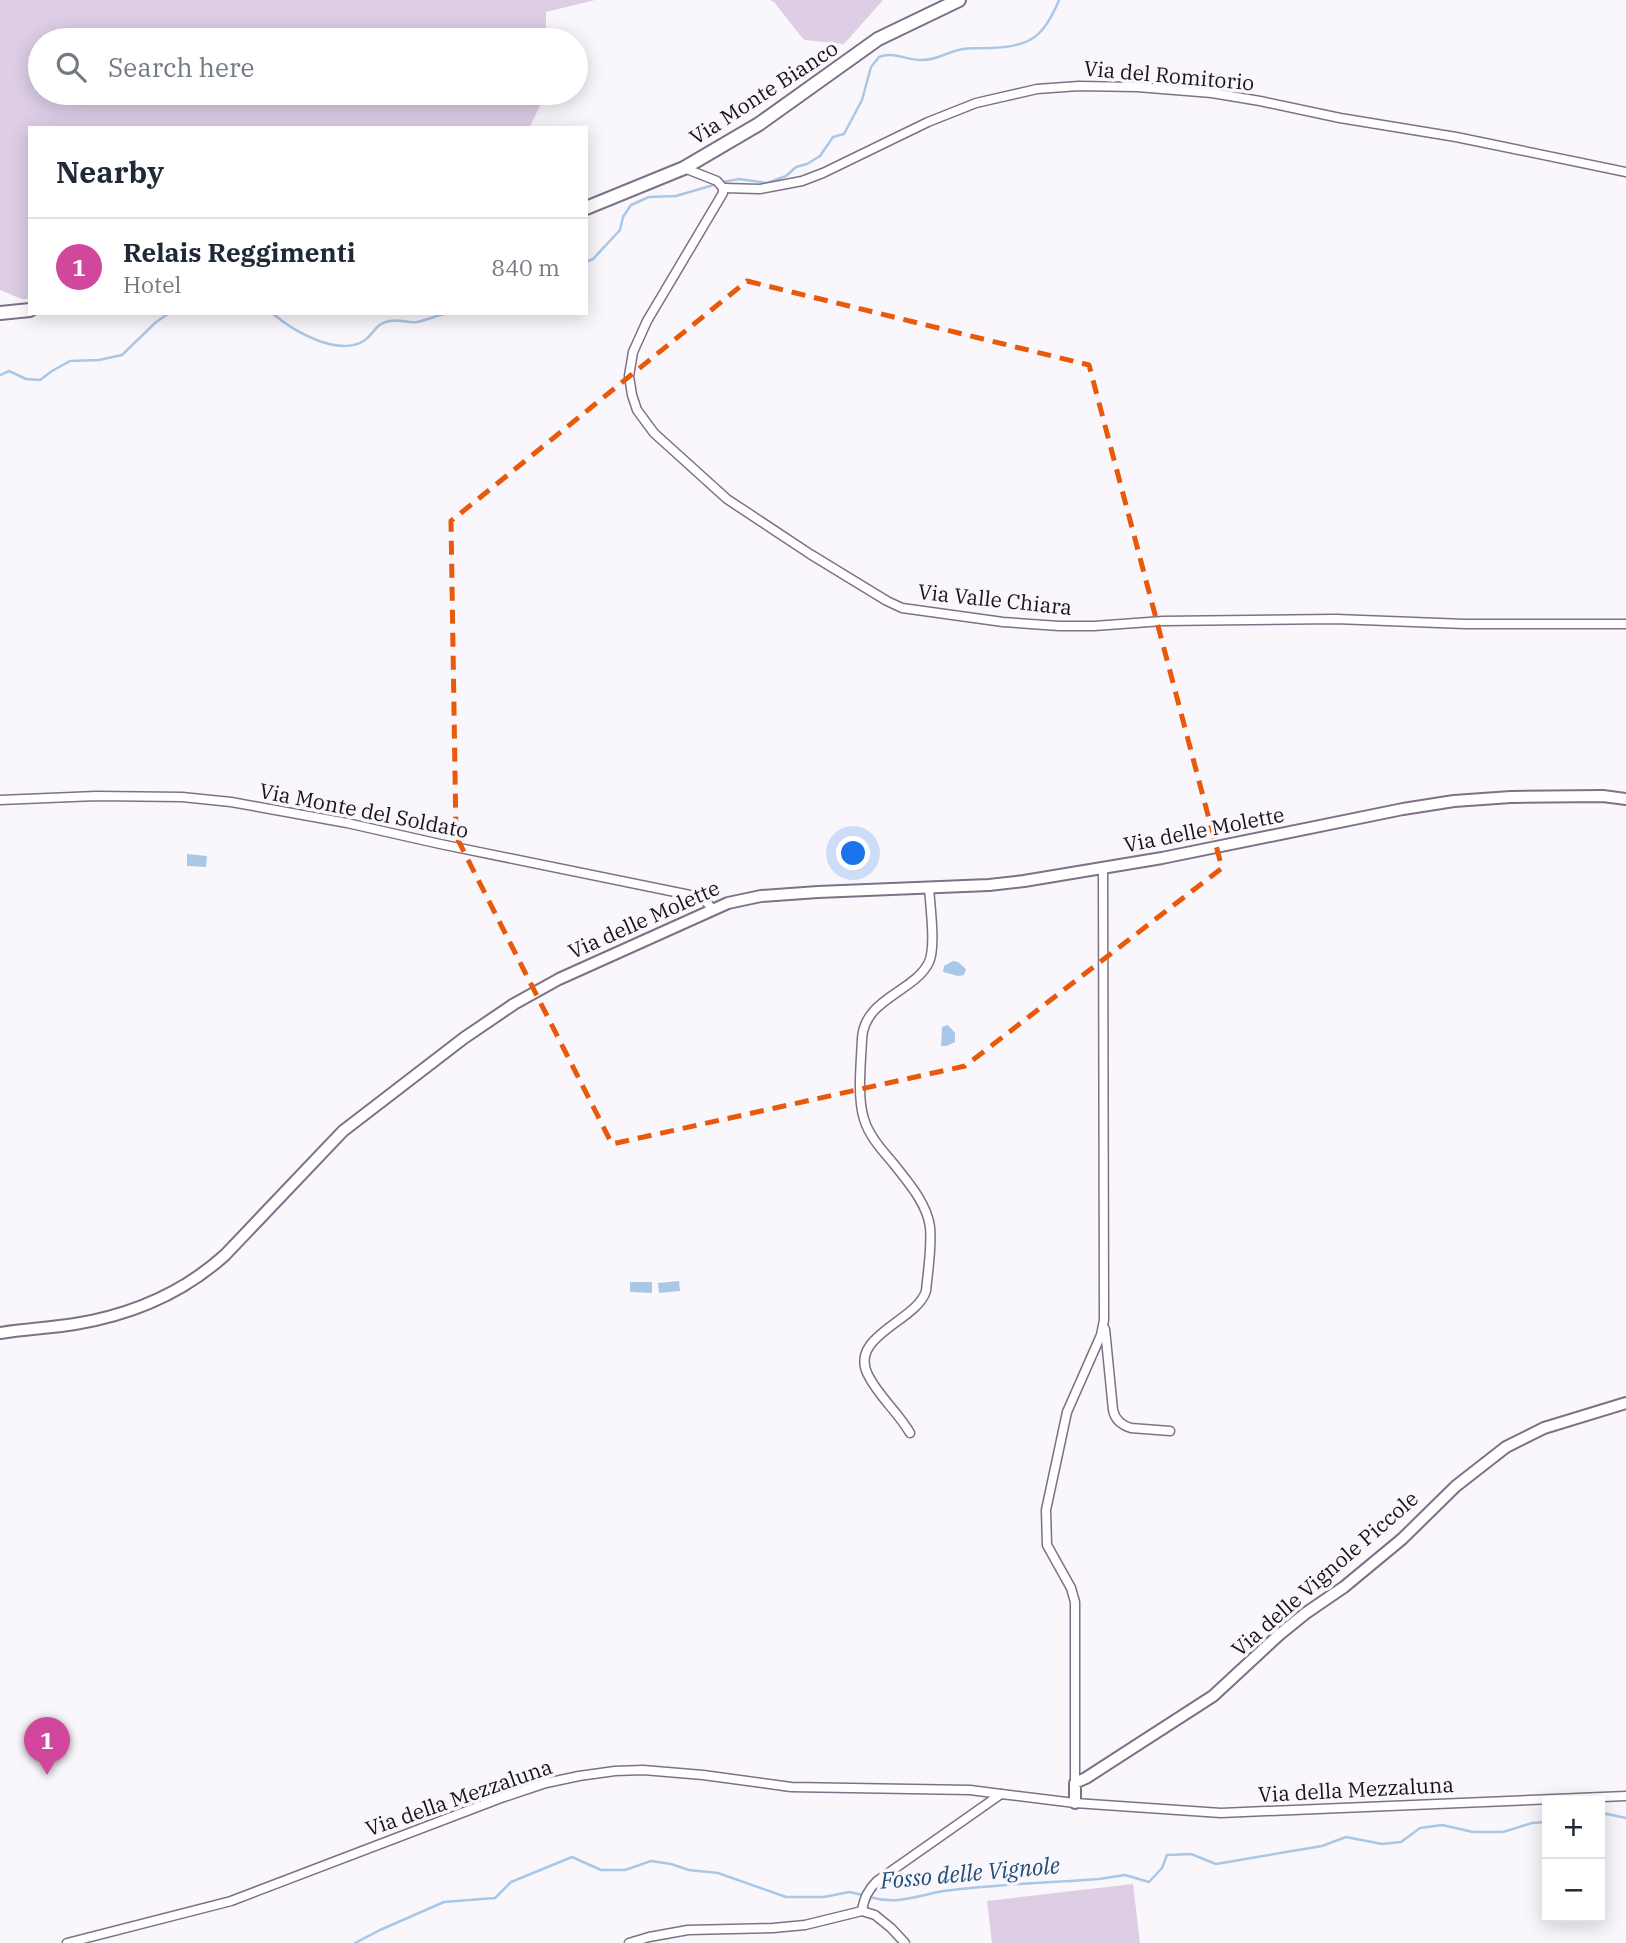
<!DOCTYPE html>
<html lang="en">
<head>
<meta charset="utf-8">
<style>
	:root { --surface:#fff; --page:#f6f6f7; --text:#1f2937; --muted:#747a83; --line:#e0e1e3; --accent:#7c3aed }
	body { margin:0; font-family:"IBM Plex Serif",serif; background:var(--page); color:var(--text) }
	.controls { position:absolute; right:21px; bottom:21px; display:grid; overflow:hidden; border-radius:0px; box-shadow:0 4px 18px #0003 }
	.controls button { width:63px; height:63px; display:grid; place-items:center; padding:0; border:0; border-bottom:2px solid var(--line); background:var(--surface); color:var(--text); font:35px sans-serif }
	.you { position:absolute; left:854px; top:854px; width:24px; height:24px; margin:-18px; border:5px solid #fff; border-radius:50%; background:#1a73e8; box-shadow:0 0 0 10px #1a73e833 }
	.badge { display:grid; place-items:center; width:46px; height:46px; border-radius:50%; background:var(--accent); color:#fff; font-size:23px; font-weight:700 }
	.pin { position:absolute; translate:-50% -58px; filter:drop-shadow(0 2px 4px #0008) }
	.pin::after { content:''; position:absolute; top:37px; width:24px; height:21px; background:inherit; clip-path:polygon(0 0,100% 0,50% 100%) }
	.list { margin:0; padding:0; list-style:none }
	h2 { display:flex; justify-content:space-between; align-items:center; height:91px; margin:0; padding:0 28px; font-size:30px }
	h2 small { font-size:23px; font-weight:400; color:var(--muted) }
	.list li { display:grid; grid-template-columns:46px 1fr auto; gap:21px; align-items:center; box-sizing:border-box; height:98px; padding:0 28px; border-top:2px solid var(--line) }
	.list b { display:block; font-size:26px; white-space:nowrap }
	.list p { margin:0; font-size:23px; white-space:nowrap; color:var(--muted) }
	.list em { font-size:23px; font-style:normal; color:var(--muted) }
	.icon { flex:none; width:38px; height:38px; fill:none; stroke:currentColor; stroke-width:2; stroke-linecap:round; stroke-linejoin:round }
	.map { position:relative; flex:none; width:1626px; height:1943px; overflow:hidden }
	.search { position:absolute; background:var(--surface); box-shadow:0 4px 18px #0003; left:28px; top:28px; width:560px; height:77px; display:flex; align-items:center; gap:18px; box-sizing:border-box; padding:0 24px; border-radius:38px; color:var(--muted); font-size:26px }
	.panel { position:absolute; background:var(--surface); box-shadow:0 4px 18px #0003; left:28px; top:126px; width:560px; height:189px; border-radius:0px }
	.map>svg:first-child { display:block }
	.green { fill:#ddcee6 }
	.water { fill:#a9c7e7 }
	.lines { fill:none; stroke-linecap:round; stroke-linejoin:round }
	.stream { stroke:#a9c7e7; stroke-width:2.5 }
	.minor-casing { stroke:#7f7087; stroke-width:11 }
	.tertiary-casing { stroke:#7f7087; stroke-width:14 }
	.secondary-casing { stroke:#7f7087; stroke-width:16 }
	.minor { stroke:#fff; stroke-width:8 }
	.tertiary { stroke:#fff; stroke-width:10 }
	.secondary { stroke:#fff; stroke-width:12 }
	.marked { fill:none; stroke:#e8590c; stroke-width:5; stroke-dasharray:14 9; stroke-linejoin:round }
	.labels { text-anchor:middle; stroke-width:7; stroke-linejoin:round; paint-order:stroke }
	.street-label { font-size:21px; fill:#19131c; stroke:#faf7fc }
	.water-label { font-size:23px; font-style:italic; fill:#204e77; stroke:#faf7fc }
</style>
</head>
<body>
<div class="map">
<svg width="1626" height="1943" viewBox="0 0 1626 1943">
	<rect width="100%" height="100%" fill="#faf7fc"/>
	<g class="green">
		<polygon points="0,0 595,0 546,12 546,40 40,40 40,93 546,94 529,128 30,128 30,299 22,299 0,290"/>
		<polygon points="770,0 883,0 844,44 804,40 774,2"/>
		<polygon points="1133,1884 1140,1943 992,1943 987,1901"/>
	</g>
	<g class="water">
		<polygon points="187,854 207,856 206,867 187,866"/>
		<polygon points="953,961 958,962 966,969 964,975 958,976 943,972 944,966"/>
		<polygon points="948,1025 955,1033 955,1042 947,1046 941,1046 942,1027"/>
		<polygon points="679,1281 680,1291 659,1293 658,1283"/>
		<polygon points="630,1282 652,1282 652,1293 630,1292"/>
	</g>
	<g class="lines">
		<g class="stream">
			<path d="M723,182L739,179L767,183L786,176L796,167L807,164L820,156L833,137L844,134L862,100L871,67L879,57C893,51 906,60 921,60C936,61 949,51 963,49C972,48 981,48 990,48C1030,47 1044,37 1059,0"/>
			<polyline points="586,262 593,259 620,230 623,217 631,205 649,197 676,196 717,184"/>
			<path d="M272,313C293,331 339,358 365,340C375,333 375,323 390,321C398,319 408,323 417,322C428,320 437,315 448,313"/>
			<polyline points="0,375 9,371 26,379 40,380 52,371 70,361 99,360 122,355 155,323 169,313"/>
			<polyline points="1600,1814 1607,1814 1626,1818"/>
			<path d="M869,1897C898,1905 916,1896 943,1891C995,1884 1047,1883 1099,1879L1125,1875L1149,1882L1162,1868L1167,1855L1191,1854L1216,1864L1322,1846L1346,1837L1382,1844L1401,1842L1420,1828L1442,1825L1473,1832H1503L1532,1823L1547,1822"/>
			<polyline points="355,1943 380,1930 444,1902 495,1898 511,1882 572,1857 601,1870 625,1870 651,1861 671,1864 689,1870 718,1873 786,1897 824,1897 849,1892 863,1895"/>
		</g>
		<g class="minor-casing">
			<g id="minor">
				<polyline points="684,168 717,181 723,188 723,193 647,321 633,352 629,376 632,395 637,410 654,433 727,499 810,554 887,601 902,608 1003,622 1059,626 1094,626 1163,621 1336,619 1465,624 1626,624"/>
				<polyline points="723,188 760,189 802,181 823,173 928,122 976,103 1037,89 1079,86 1137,87 1212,93 1260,101 1340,118 1456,137 1626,172"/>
				<polyline points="0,800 96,796 182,797 231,802 347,823 440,844 690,895 705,900 712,909"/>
				<path d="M1105,1329L1113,1410C1115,1420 1121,1425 1131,1428L1170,1431"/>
				<path d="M910,1433C898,1412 879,1397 868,1375C848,1336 917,1321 926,1291C928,1270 932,1247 930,1227C927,1203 907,1181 893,1163C882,1150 869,1136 864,1119C857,1097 861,1063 862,1039C864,998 915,992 929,962C936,947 930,905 929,887"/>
				<polyline points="1075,1783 1075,1602 1071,1588 1047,1545 1046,1510 1067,1412 1101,1335 1104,1320 1103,869"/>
				<polyline points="1001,1794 1075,1803 1221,1813 1626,1796"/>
				<path d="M67,1943L231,1901L501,1798L546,1783L579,1776L615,1771L643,1770L703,1775L791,1787L970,1790L1001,1794L877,1881C868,1890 864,1898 862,1911"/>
				<polyline points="629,1943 649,1937 688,1930 773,1928 805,1925 862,1911 875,1915 891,1928 905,1943"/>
			</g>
		</g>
		<g class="tertiary-casing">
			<g id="tertiary">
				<path d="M0,1333C25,1329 50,1328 75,1324C130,1315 183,1293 225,1255L343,1131L464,1038L514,1004L559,979L728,903L761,896L818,892L989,885L1024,881L1162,858L1403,809L1454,801L1511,797L1603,796L1626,799"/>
				<polyline points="1075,1803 1075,1783 1086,1778 1213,1696 1280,1634 1306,1613 1344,1587 1402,1539 1456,1486 1506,1447 1544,1428 1626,1403"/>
			</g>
		</g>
		<g class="secondary-casing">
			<g id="secondary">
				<polyline points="586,208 684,168 759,124 878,39 959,0"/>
				<polyline points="0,313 30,310"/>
			</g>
		</g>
		<use href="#minor" class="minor"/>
		<use href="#tertiary" class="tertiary"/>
		<use href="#secondary" class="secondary"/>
	</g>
	<path class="marked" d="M747,281L1089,365L1222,868L965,1066L612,1144L456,836L451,521Z"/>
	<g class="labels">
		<g class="street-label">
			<text transform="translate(1169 76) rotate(5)" y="7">Via del Romitorio</text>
			<text transform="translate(764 93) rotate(-33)" y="7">Via Monte Bianco</text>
			<text transform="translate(995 600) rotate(6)" y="7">Via Valle Chiara</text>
			<text transform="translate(364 811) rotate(11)" y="7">Via Monte del Soldato</text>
			<text transform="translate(1204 830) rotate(-11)" y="7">Via delle Molette</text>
			<text transform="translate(644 920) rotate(-24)" y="7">Via delle Molette</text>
			<text transform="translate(1325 1574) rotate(-41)" y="7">Via delle Vignole Piccole</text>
			<text transform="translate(1356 1790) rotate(-3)" y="7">Via della Mezzaluna</text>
			<text transform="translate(459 1798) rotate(-19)" y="7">Via della Mezzaluna</text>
		</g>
		<g class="water-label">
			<text transform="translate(970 1873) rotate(-5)" y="8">Fosso delle Vignole</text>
		</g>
	</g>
</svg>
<div class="controls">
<button>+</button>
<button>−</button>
</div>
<div class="you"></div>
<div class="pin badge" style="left:47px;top:1775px;background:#d1479c">1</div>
<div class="search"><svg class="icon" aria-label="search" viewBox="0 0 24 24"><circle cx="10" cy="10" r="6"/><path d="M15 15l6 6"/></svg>Search here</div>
<section class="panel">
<h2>Nearby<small></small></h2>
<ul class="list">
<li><span class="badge" style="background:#d1479c">1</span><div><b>Relais Reggimenti</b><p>Hotel</p></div><em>840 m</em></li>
</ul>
</section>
</div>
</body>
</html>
